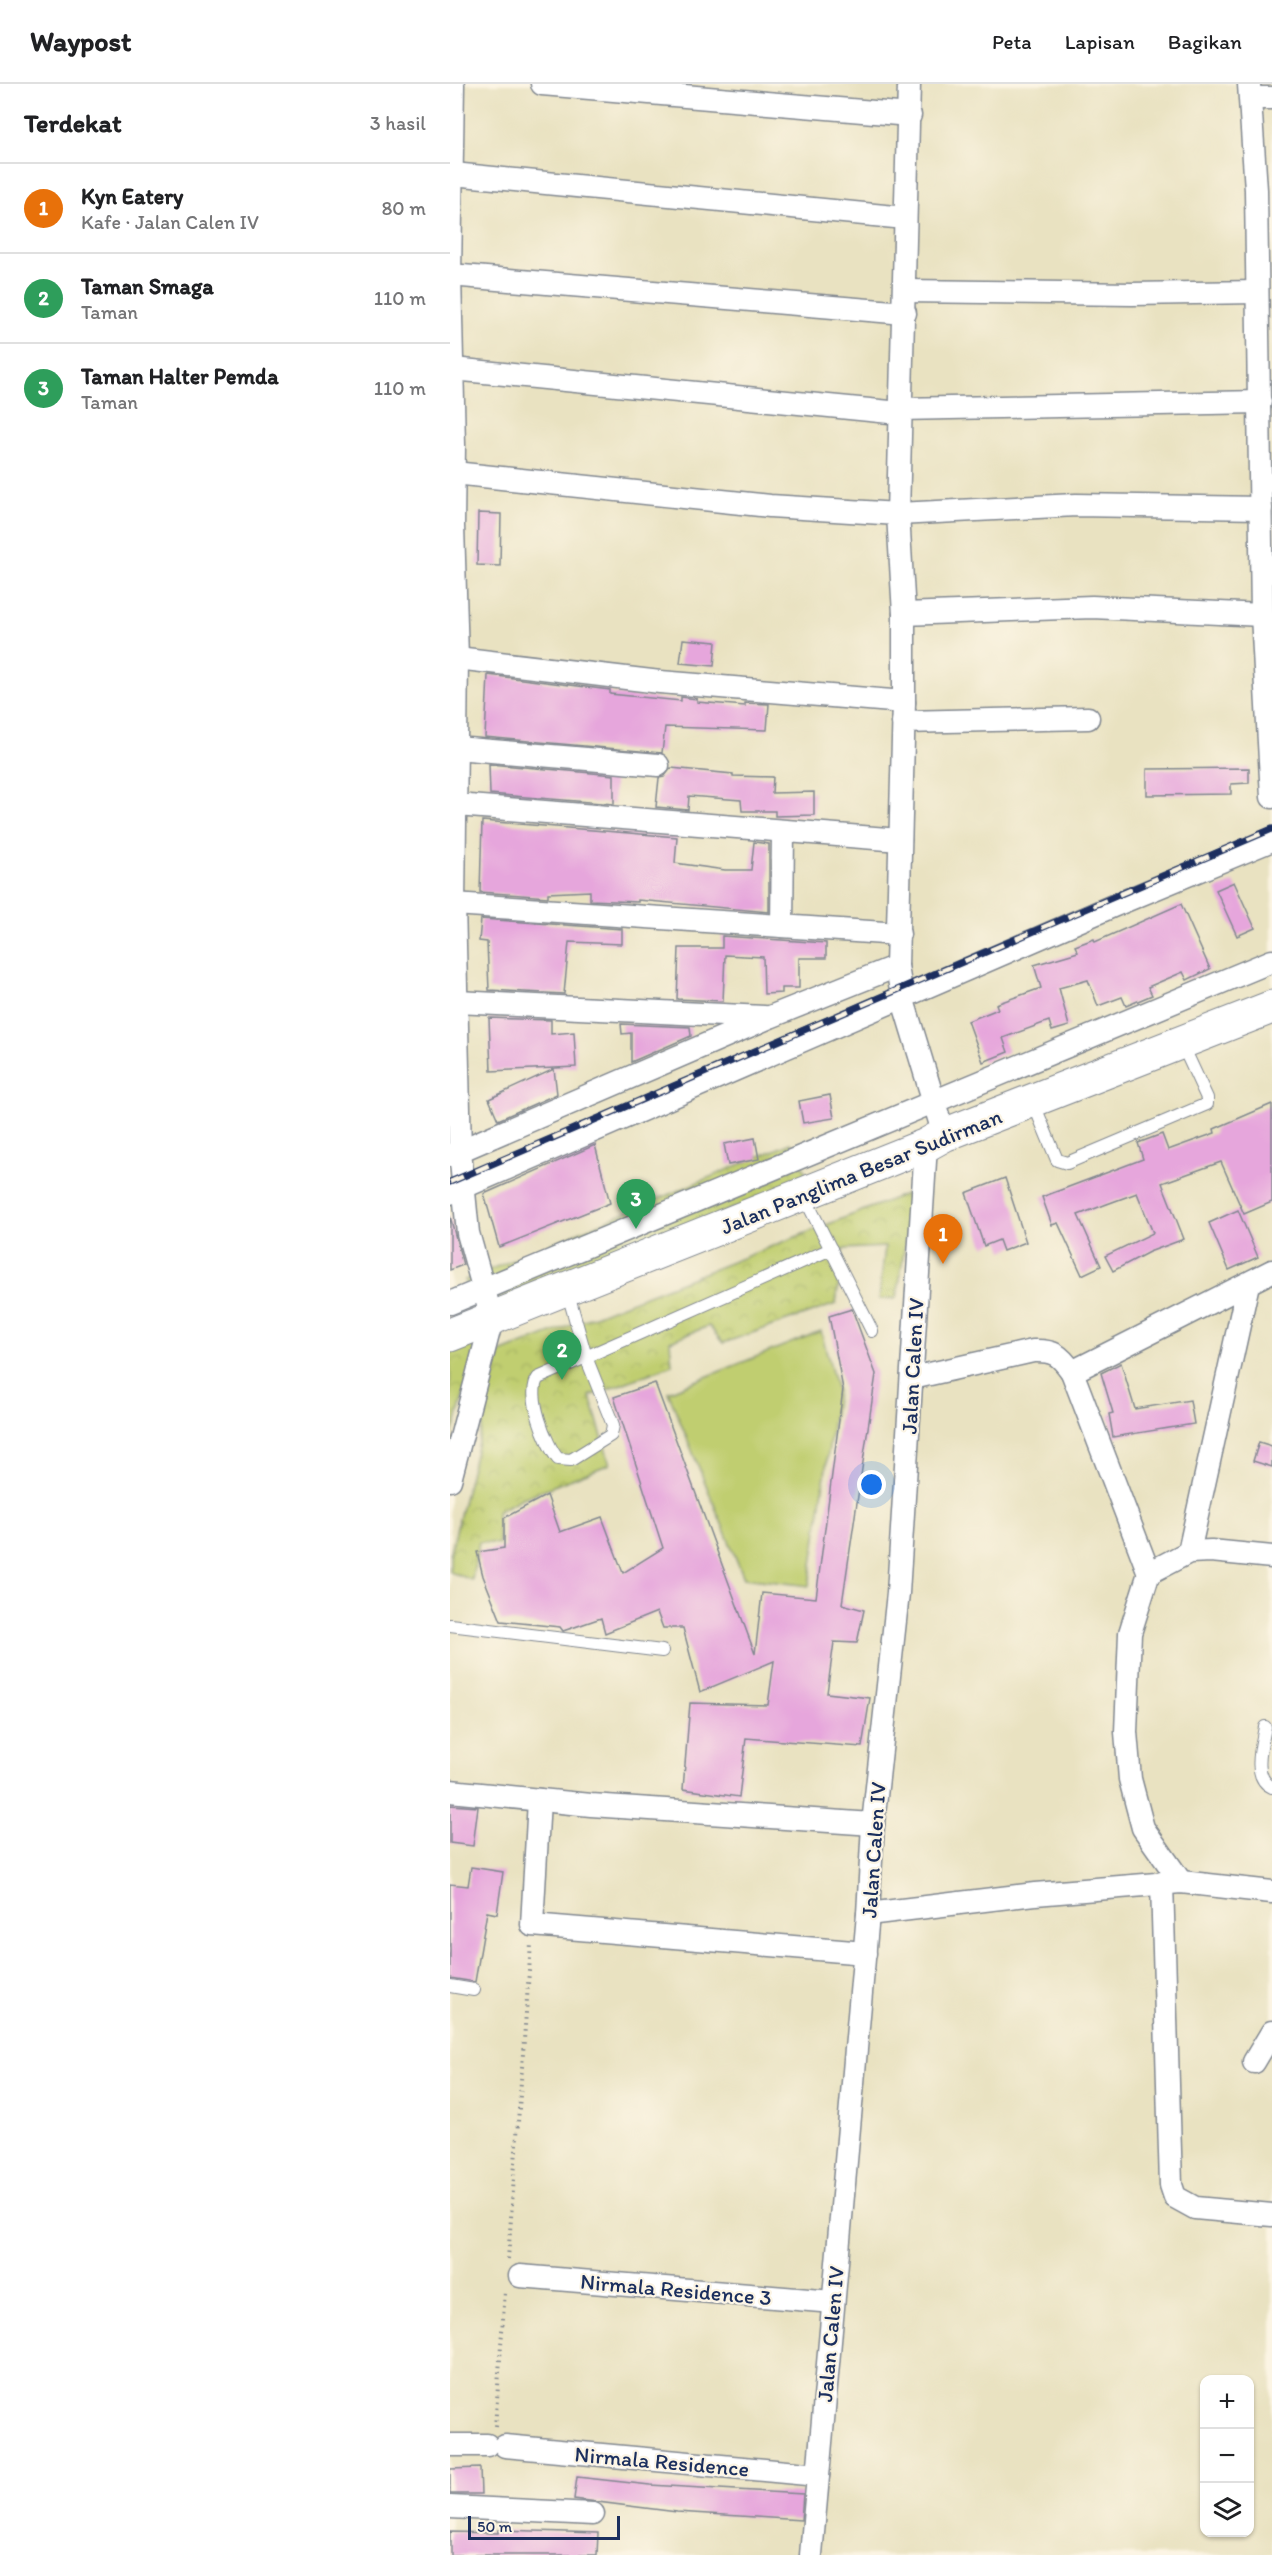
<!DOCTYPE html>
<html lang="id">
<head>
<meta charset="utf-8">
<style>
	:root { --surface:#fff; --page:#f2f2f2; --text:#202124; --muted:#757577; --line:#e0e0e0; --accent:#c8321e }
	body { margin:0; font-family:Itim,sans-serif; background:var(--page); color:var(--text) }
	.controls { position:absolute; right:18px; bottom:18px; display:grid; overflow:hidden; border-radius:12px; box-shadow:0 2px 4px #0004 }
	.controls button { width:54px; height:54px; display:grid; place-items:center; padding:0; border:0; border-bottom:2px solid var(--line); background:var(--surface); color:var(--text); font:30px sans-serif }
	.scale { position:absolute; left:18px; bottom:15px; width:152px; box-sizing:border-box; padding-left:6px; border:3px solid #1b2f5e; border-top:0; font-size:16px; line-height:21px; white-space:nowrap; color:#1b2f5e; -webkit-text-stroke:4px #fcf5e5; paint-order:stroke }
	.you { position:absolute; left:422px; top:1401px; width:21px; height:21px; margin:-15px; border:4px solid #fff; border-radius:50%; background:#1a73e8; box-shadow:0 0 0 9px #1a73e833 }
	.badge { display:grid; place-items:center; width:39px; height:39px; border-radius:50%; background:var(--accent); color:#fff; font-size:20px; font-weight:700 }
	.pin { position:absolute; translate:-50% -50px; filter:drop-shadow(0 2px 3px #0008) }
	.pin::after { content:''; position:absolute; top:32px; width:21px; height:18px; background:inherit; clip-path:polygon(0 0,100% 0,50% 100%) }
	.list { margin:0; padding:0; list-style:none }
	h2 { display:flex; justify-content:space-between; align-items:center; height:78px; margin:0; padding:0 24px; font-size:26px }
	h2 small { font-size:20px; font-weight:400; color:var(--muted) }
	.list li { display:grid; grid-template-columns:39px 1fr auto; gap:18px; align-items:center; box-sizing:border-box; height:90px; padding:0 24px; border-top:2px solid var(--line) }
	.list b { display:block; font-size:22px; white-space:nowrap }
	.list p { margin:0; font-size:20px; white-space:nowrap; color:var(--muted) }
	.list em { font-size:20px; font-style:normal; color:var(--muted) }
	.icon { flex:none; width:33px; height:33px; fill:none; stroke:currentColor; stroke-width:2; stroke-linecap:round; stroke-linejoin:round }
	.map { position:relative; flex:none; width:822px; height:2471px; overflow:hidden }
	header { display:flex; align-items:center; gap:36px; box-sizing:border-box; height:84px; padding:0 30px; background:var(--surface); border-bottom:2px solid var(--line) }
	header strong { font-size:28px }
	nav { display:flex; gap:33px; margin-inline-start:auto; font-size:21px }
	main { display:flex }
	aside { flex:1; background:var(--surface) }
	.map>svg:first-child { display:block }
	.park { fill:url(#park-crowns); stroke:#6e7e67; stroke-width:1.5 }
	.pitch { fill:#c0ce70; stroke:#6e7e67; stroke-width:1.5 }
	.building { fill:#e6a6dc }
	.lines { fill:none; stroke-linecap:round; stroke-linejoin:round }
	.service-casing { stroke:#828890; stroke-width:14 }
	.minor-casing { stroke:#828890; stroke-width:25 }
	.primary-casing { stroke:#828890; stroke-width:35 }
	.path { stroke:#828890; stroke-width:4; stroke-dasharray:1.5 4.5; stroke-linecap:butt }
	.service { stroke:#fff; stroke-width:12 }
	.minor { stroke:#fff; stroke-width:22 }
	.primary { stroke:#fff; stroke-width:33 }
	.rail-casing { stroke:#1b2f5e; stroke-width:7 }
	.rail { stroke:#fcf5e5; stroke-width:4.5; stroke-dasharray:14; stroke-linecap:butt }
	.labels { text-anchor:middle; stroke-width:4.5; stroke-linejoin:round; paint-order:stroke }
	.street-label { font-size:22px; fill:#1b2f5e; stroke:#fcf5e5 }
</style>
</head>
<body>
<header>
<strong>Waypost</strong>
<nav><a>Peta</a><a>Lapisan</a><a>Bagikan</a></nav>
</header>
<main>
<aside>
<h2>Terdekat<small>3 hasil</small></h2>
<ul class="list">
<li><span class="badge" style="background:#e8710a">1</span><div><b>Kyn Eatery</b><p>Kafe · Jalan Calen IV</p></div><em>80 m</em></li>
<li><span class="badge" style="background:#2e9e5b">2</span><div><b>Taman Smaga</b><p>Taman</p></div><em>110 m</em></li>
<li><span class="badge" style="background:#2e9e5b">3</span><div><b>Taman Halter Pemda</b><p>Taman</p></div><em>110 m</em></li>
</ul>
</aside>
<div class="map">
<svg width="822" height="2471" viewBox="0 0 822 2471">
	<defs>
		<pattern id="park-crowns" width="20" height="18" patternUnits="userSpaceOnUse" patternTransform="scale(1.5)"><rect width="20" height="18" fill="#c0ce70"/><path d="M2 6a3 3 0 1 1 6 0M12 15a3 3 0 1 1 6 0" fill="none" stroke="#a4b163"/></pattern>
	</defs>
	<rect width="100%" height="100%" fill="#fcf5e5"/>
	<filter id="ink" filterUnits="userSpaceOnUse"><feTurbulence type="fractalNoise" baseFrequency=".0167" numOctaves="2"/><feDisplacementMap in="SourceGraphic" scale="12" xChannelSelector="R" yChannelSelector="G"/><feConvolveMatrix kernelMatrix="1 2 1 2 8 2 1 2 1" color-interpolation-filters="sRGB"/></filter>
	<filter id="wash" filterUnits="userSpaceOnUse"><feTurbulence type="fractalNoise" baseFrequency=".008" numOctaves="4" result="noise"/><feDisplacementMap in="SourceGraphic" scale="24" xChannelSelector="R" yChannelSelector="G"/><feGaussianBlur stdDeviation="1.35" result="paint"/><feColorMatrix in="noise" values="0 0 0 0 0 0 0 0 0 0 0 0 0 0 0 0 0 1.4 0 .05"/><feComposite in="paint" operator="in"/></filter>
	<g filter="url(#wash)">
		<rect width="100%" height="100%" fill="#e9e2c1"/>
		<g class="park">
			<polygon points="341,1059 358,1093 27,1232 15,1196"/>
			<polygon points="463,1107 447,1214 429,1215 435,1163 393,1165 386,1220 273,1259 259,1242 220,1257 222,1281 140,1312 160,1380 70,1415 47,1428 49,1460 29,1458 22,1496 0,1488 0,1472 50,1269"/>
			<polygon points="31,1254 0,1356 0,1265"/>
		</g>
		<polygon class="pitch" points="371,1247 387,1307 359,1502 294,1494 218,1308"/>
		<g id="blocks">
			<g class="building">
				<polygon points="28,429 51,430 50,482 27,481"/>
				<polygon points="233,555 266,558 264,582 230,579"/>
				<polygon points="38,591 160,606 160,610 231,617 231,613 247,615 247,618 295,622 295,619 319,620 317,646 215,643 212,669 35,653"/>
				<polygon points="39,680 164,691 164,720 40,710"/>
				<polygon points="221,684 283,690 283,692 323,693 322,709 364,708 364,731 325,732 325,727 292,727 291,716 239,712 238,726 206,723 209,694 214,693"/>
				<polygon points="799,684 799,699 781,700 781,710 697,711 697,685"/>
				<polygon points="32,737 227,753 225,779 275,786 301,786 304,758 319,760 319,828 188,816 188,818 140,816 140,807 98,809 98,813 30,808"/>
				<polygon points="784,798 805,844 787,852 766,806"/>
				<polygon points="731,820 760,885 737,896 733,888 698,903 702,911 676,922 672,913 648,922 638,896 609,904 619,942 602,947 599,937 553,954 558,968 533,978 518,937 548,925 546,920 591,904 584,881 628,868 625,862 644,855 645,858"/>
				<polygon points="31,835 172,845 172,860 119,858 114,910 39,906 37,858 29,857"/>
				<polygon points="272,852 376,859 376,874 349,874 349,904 332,904 332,909 314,910 313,873 275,871 273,917 227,915 229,864 272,864"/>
				<polygon points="39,934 101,936 101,950 124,948 126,983 41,987"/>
				<polygon points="171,940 240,943 241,952 181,978 181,949 172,950"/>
				<polygon points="104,985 107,1010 48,1036 39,1015"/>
				<polygon points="380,1011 384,1034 353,1039 349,1017"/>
				<polygon points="822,1020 822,1118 794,1130 771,1078 712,1099 734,1155 699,1168 663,1187 655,1172 703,1149 687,1109 657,1120 628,1131 651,1182 632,1191 608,1139 602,1141 592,1113 693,1075 688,1059 712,1050 718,1066 765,1049 764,1045"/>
				<polygon points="305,1054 309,1075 278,1081 274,1060"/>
				<polygon points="145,1061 160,1119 49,1163 34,1110"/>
				<polygon points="555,1094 576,1158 553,1167 549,1156 534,1162 516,1109"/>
				<polygon points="788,1126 808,1173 779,1186 759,1139"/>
				<polygon points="0,1132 13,1181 0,1186"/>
				<polygon points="402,1225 426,1290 392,1520 414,1526 407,1559 384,1558 377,1609 420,1614 412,1663 296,1654 289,1713 233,1705 240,1619 318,1621 324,1577 250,1608 233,1544 213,1544 207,1528 155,1549 151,1534 113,1547 110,1543 51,1537 33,1492 27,1468 54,1464 54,1434 97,1411 110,1448 152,1433 173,1489 213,1464 164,1313 205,1299 305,1570 312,1509 366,1514 393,1305 379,1232"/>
				<polygon points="671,1279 685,1325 740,1316 744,1340 663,1353 659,1330 663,1329 651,1289"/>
				<polygon points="809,1358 822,1362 822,1383 803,1377"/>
				<polygon points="0,1721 28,1723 23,1762 0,1759"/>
				<polygon points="21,1783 53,1788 47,1830 37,1828 25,1898 0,1894 0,1800 18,1802"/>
				<polygon points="30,2384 31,2410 0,2410 0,2385"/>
				<polygon points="127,2393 200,2401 353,2410 351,2436 227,2428 124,2415"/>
				<polygon points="48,2446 148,2449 147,2471 0,2471 0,2448 48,2449"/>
			</g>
		</g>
	</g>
	<g filter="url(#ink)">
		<use href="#blocks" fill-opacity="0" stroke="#828890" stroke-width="1.5"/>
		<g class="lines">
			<g class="service-casing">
				<g id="service">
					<polyline points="583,1018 607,1076 617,1079 757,1020 757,1014 732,960"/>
					<polyline points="354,1112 422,1247"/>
					<path d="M117,1206L136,1273L163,1341L161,1351L121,1376L108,1375C96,1361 76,1310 88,1294L381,1165"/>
					<polyline points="0,1541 212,1567"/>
					<path d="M815,1643C812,1660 801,1694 822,1703"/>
					<polyline points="0,1902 24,1906"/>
				</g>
			</g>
			<g class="minor-casing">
				<g id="minor">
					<polyline points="92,0 460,31"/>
					<polyline points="459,0 448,430 454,530 454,618 447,882 452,913 494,1051"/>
					<polyline points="799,0 806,106 812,531 822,713"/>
					<polyline points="801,14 822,14"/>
					<polyline points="3,90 455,134"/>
					<polyline points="0,191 455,229"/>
					<polyline points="455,207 682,210 807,208"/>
					<polyline points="3,285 450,329"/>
					<polyline points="450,325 810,318"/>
					<polyline points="4,389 320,422 448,430 626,421 811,424"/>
					<polyline points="454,530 642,523 812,531"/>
					<polyline points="7,574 210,598 454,618"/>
					<polyline points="453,638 638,634"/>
					<polyline points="6,664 208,681"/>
					<polyline points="6,721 450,756"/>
					<polyline points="4,820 449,850"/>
					<polyline points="332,842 333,748"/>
					<polyline points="7,918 314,933"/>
					<polyline points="0,1071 320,933 447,882"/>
					<polyline points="0,1109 663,822 822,756"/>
					<polyline points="0,1219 822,877"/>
					<polyline points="622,1288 822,1187"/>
					<path d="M462,1294L583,1267C604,1266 610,1271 622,1288L699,1489"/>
					<polyline points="0,1396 42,1235 18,1149 10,1067 4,820 7,574 3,442 4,361 0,191 3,0"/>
					<polyline points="739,1468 798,1200"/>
					<polyline points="0,1707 141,1721 423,1740"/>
					<polyline points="89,1716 82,1841 415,1869"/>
					<polyline points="731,1798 693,1744 680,1695 676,1648 680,1549 699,1489 739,1468 761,1467 822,1473"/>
					<polyline points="712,1799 721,2101 725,2113 745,2124 822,2131"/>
					<polyline points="418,1830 585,1810 731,1798 822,1808"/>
					<polyline points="804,1978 822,1948"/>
					<polyline points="70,2192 383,2218"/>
					<polyline points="0,2361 37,2361"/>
					<polyline points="55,2362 368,2391"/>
					<polyline points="0,2423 143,2430"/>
					<polyline points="361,2471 418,1830 423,1740 448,1509 476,1061"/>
				</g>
			</g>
			<g class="primary-casing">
				<polyline id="primary" points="0,1251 476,1061 494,1051 822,923"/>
			</g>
			<g class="path">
				<polyline points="58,2175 81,1860"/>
				<polyline points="45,2343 55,2207"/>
			</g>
			<use href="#service" class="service"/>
			<use href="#minor" class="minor"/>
			<use href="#primary" class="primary"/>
			<g class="rail-casing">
				<polyline id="rail" points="0,1098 822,745"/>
			</g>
			<use href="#rail" class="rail"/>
		</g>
	</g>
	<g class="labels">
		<g class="street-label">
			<text transform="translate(411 1087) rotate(-22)" y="8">Jalan Panglima Besar Sudirman</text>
			<text transform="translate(462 1282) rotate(-87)" y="8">Jalan Calen IV</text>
			<text transform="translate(423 1766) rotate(-86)" y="8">Jalan Calen IV</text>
			<text transform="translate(226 2205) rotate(5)" y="8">Nirmala Residence 3</text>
			<text transform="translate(380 2250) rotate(-85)" y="8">Jalan Calen IV</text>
			<text transform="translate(212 2377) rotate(5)" y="8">Nirmala Residence</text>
		</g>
	</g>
</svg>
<div class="controls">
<button>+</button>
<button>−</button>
<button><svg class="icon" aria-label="layers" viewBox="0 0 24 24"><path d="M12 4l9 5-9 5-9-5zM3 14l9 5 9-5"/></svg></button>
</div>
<div class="scale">50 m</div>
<div class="you"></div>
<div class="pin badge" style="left:493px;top:1180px;background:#e8710a">1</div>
<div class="pin badge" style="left:112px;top:1296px;background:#2e9e5b">2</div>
<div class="pin badge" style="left:186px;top:1145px;background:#2e9e5b">3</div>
</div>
</main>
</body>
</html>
